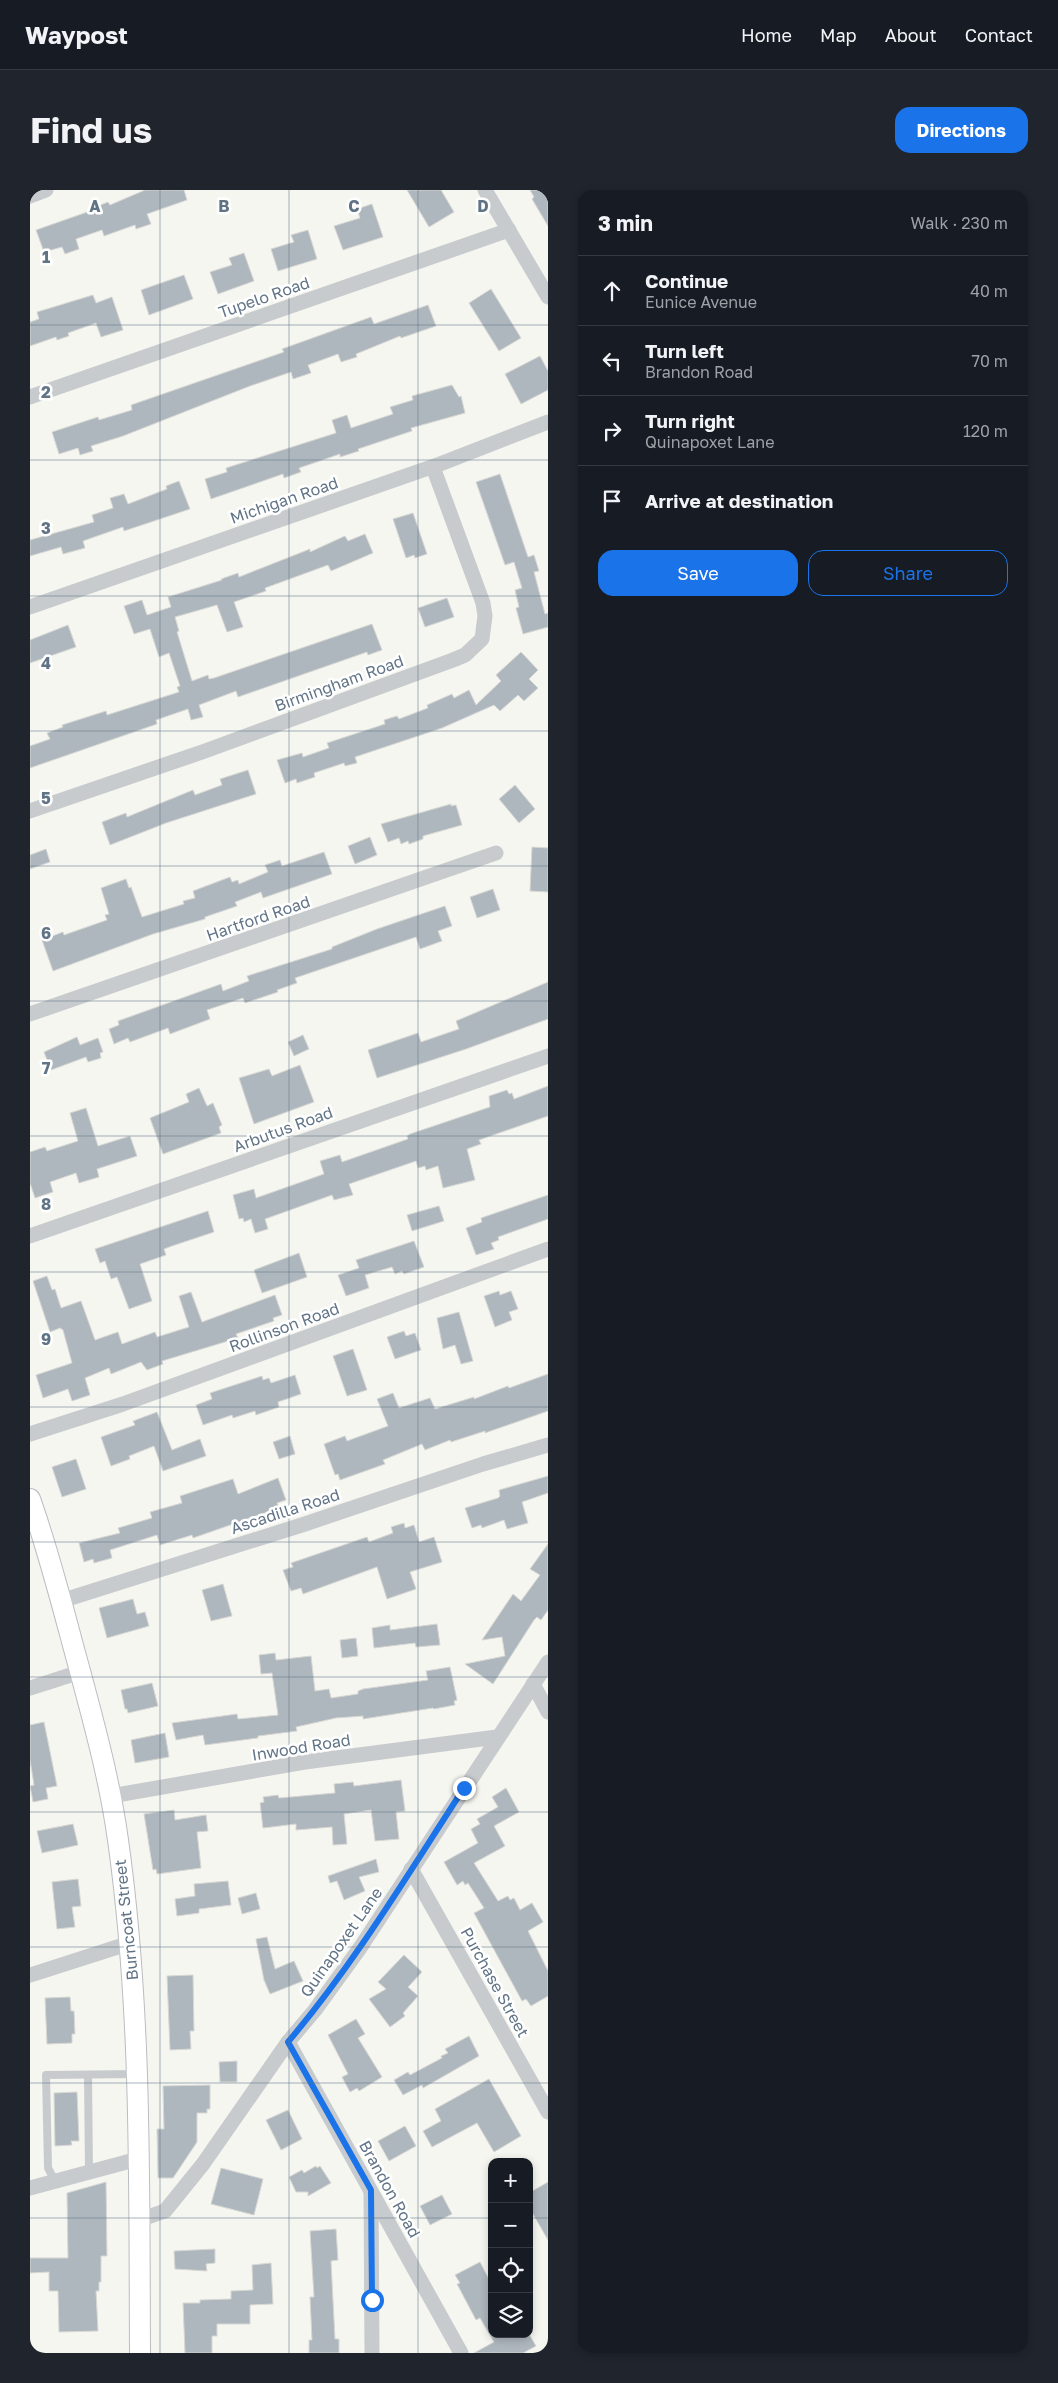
<!DOCTYPE html>
<html lang="en">
<head>
<meta charset="utf-8">
<style>
	:root { --surface:#171b24; --page:#20242c; --text:#f1f3f6; --muted:#9ea1a6; --line:#363941; --accent:#1a73e8 }
	body { margin:0; font-family:"Golos Text",sans-serif; background:var(--page); color:var(--text) }
	.controls { position:absolute; right:15px; bottom:15px; display:grid; overflow:hidden; border-radius:10px; box-shadow:0 2px 8px #0003 }
	.controls button { width:45px; height:45px; display:grid; place-items:center; padding:0; border:0; border-bottom:1px solid var(--line); background:var(--surface); color:var(--text); font:25px sans-serif }
	.stop { position:absolute; width:15px; height:15px; margin:-11px; border:4px solid #1a73e8; border-radius:50%; background:#fff }
	.stop.end { background:#1a73e8; border-color:#fff; box-shadow:0 1px 5px #0008 }
	.list { margin:0; padding:0; list-style:none }
	h2 { display:flex; justify-content:space-between; align-items:center; height:65px; margin:0; padding:0 20px; font-size:21px }
	h2 small { font-size:16px; font-weight:400; color:var(--muted) }
	.list li { display:grid; grid-template-columns:32px 1fr auto; gap:15px; align-items:center; box-sizing:border-box; height:70px; padding:0 20px; border-top:1px solid var(--line) }
	.list b { display:block; font-size:19px; white-space:nowrap }
	.list p { margin:0; font-size:16px; white-space:nowrap; color:var(--muted) }
	.list em { font-size:16px; font-style:normal; color:var(--muted) }
	.actions { display:flex; gap:10px; padding:15px 20px }
	.actions a { flex:1; padding:11px 0; border:1px solid var(--accent); border-radius:15px; text-align:center; font-size:18px; color:var(--accent) }
	.actions .main { background:var(--accent); color:#fff }
	.icon { flex:none; width:28px; height:28px; fill:none; stroke:currentColor; stroke-width:2; stroke-linecap:round; stroke-linejoin:round }
	.map { position:relative; flex:none; width:518px; height:2163px; overflow:hidden; border-radius:15px }
	header { display:flex; align-items:center; gap:30px; box-sizing:border-box; height:70px; padding:0 25px; background:var(--surface); border-bottom:1px solid var(--line) }
	header strong { font-size:24px }
	nav { display:flex; gap:28px; margin-inline-start:auto; font-size:18px }
	.intro { display:flex; align-items:center; justify-content:space-between; box-sizing:border-box; height:120px; padding:0 30px }
	h1 { margin:0; font-size:35px }
	.button { padding:12px 22px; border-radius:15px; background:var(--accent); color:#fff; font-size:18px; font-weight:700 }
	main { display:flex; gap:30px; padding:0 30px }
	aside { flex:1; background:var(--surface); border-radius:15px; box-shadow:0 2px 8px #0003 }
	.map>svg:first-child { display:block }
	.building { fill:#aeb7bd; stroke:#d7d7d4 }
	.lines { fill:none; stroke-linecap:round; stroke-linejoin:round }
	.secondary-casing { stroke:#b9bec3; stroke-width:22 }
	.service { stroke:#c8cbce; stroke-width:8 }
	.minor { stroke:#c8cbce; stroke-width:15 }
	.secondary { stroke:#fff; stroke-width:20 }
	.route { stroke:#1a73e8; stroke-width:6 }
	.grid { fill:none; stroke:#617486; stroke-width:1; stroke-opacity:0.55 }
	.labels { text-anchor:middle; stroke-width:5; stroke-linejoin:round; paint-order:stroke }
	.street-label { font-size:16px; fill:#617486; stroke:#fff }
	.grid-label { font-size:16px; text-anchor:middle; font-weight:bold; fill:#617486; stroke:#fff; stroke-width:5; stroke-linejoin:round; paint-order:stroke }
</style>
</head>
<body>
<header>
<strong>Waypost</strong>
<nav><a>Home</a><a>Map</a><a>About</a><a>Contact</a></nav>
</header>
<div class="intro"><h1>Find us</h1><a class="button">Directions</a></div>
<main>
<div class="map">
<svg width="518" height="2163" viewBox="0 0 518 2163">
	<rect width="100%" height="100%" fill="#f6f6f1"/>
	<g class="building">
		<polygon points="115,0 154,0 157,10 117,24 121,34 106,39 105,35 74,46 72,40 46,49 49,59 35,64 32,57 14,62 6,40 63,20 63,18 78,12 80,15"/>
		<polygon points="377,0 411,0 424,22 399,37"/>
		<polygon points="500,0 518,0 518,36 502,9 504,7"/>
		<polygon points="342,14 353,47 313,60 304,36 330,28 327,19"/>
		<polygon points="278,40 287,69 248,81 241,59 264,52 261,45"/>
		<polygon points="214,63 224,91 188,104 180,82 202,75 199,68"/>
		<polygon points="154,85 163,109 119,125 111,100"/>
		<polygon points="461,99 491,148 469,161 439,113"/>
		<polygon points="63,105 66,113 82,107 93,140 71,147 66,133 38,143 39,146 27,150 26,147 0,156 0,132 9,129 7,122"/>
		<polygon points="398,115 406,136 371,148 370,146 326,164 327,167 311,172 308,164 278,175 281,183 263,189 261,182 220,196 93,246 61,256 63,261 50,265 48,258 29,264 22,242 68,227 69,230 102,220 101,215 254,162 252,159 341,127 344,134"/>
		<polygon points="510,166 518,181 518,200 491,214 475,184"/>
		<polygon points="422,195 429,207 431,206 435,223 381,238 382,241 328,259 329,261 310,267 310,264 269,278 271,282 254,288 253,284 181,309 175,289 197,282 196,278 306,243 302,230 317,225 321,238 363,224 360,217 383,210 382,206"/>
		<polygon points="470,284 498,367 504,365 509,381 504,382 515,424 518,423 518,437 493,444 486,418 489,417 485,400 492,398 484,372 475,375 446,292"/>
		<polygon points="149,291 160,319 94,341 93,337 53,351 55,358 33,364 31,357 0,366 0,350 64,332 62,325 83,318 80,308 94,304 98,314 137,299 136,296"/>
		<polygon points="383,323 397,364 385,368 384,365 376,368 363,329"/>
		<polygon points="335,344 343,363 301,381 298,375 235,398 236,401 204,412 213,437 197,442 187,415 145,427 149,441 147,442 162,491 178,485 179,489 184,488 342,434 352,460 338,465 337,462 208,507 206,501 169,515 173,527 161,530 158,519 126,530 127,534 0,578 0,556 20,549 17,543 33,537 32,535 76,521 77,525 149,502 147,497 150,496 139,463 129,467 120,439 104,444 94,416 112,410 117,425 141,417 138,407 192,390 191,389 208,383 209,387 280,359 280,362 315,346 318,351"/>
		<polygon points="417,408 424,427 395,437 388,418"/>
		<polygon points="38,435 46,457 0,473 0,450"/>
		<polygon points="491,462 508,480 499,489 508,498 494,511 488,505 470,521 464,515 412,538 325,567 327,573 315,576 314,573 284,583 285,587 267,593 266,589 255,593 247,570 272,563 273,567 299,558 297,553 355,534 354,530 367,526 369,529 398,518 397,515 422,504 424,508 439,500 446,515 471,491 466,485"/>
		<polygon points="218,580 226,604 136,633 80,655 72,632 96,623 97,627 163,600 165,605 192,595 190,589"/>
		<polygon points="485,595 505,619 489,633 469,609"/>
		<polygon points="421,614 421,616 426,615 432,635 393,646 393,649 379,654 378,651 371,654 369,648 358,652 351,634"/>
		<polygon points="340,647 347,665 325,674 318,656"/>
		<polygon points="502,657 518,658 518,702 500,701"/>
		<polygon points="16,659 20,672 0,679 0,665"/>
		<polygon points="294,662 302,684 233,708 231,702 205,712 207,716 175,727 175,729 123,744 23,781 12,750 33,742 34,745 77,730 75,725 79,724 71,698 96,689 99,698 101,697 112,727 154,714 153,711 165,708 163,701 200,687 202,692 208,690 209,694 238,682 235,675 250,670 252,676"/>
		<polygon points="463,699 470,720 447,728 440,707"/>
		<polygon points="415,716 422,736 408,741 412,751 390,759 386,747 265,788 267,793 247,800 248,802 215,813 213,808 177,820 180,829 140,844 138,838 100,852 98,848 84,854 79,839 89,835 88,831 191,794 193,801 219,791 217,786 302,759 302,757 347,739"/>
		<polygon points="518,792 518,829 436,859 347,888 338,860 388,843 391,852 429,839 426,831"/>
		<polygon points="273,845 279,859 264,866 258,852"/>
		<polygon points="47,847 50,855 68,848 73,862 70,863 71,868 58,872 56,867 21,880 14,862"/>
		<polygon points="270,875 284,912 224,934 209,888 239,879 242,886"/>
		<polygon points="518,896 518,926 449,950 451,954 437,959 445,990 413,998 408,976 396,980 395,976 388,978 386,971 319,994 323,1005 304,1010 302,1005 235,1029 238,1039 225,1043 221,1029 214,1032 213,1028 209,1029 203,1005 224,999 226,1008 294,984 290,971 310,965 312,972 378,949 377,946 380,944 460,917 459,906 477,900 479,904 482,903 484,909"/>
		<polygon points="169,898 177,916 183,913 192,935 189,937 191,943 133,964 120,928 159,912 156,904"/>
		<polygon points="56,918 68,956 100,946 107,966 67,979 69,987 49,993 46,983 20,992 23,1002 5,1008 0,993 0,962 15,957 17,961 48,951 40,923"/>
		<polygon points="518,1005 518,1029 468,1047 469,1050 461,1053 464,1059 446,1065 436,1038 452,1032 451,1028"/>
		<polygon points="409,1016 414,1031 382,1041 377,1025"/>
		<polygon points="178,1021 184,1042 142,1056 134,1059 136,1065 110,1074 122,1111 99,1119 87,1087 81,1089 75,1071 70,1073 65,1059"/>
		<polygon points="384,1051 394,1077 374,1084 372,1081 365,1084 362,1077 335,1085 339,1098 316,1106 308,1085 329,1078 326,1070"/>
		<polygon points="269,1063 277,1087 232,1103 224,1080"/>
		<polygon points="17,1086 22,1100 25,1099 31,1118 51,1111 65,1150 88,1142 92,1154 125,1142 127,1147 159,1137 149,1106 161,1102 172,1132 245,1105 252,1125 243,1128 244,1131 206,1144 208,1148 132,1171 133,1174 117,1180 111,1172 81,1184 79,1178 55,1188 60,1205 42,1211 38,1199 13,1208 6,1185 42,1173 33,1140 30,1138 20,1142 3,1091"/>
		<polygon points="469,1101 470,1105 481,1101 488,1119 479,1122 482,1130 465,1137 454,1106"/>
		<polygon points="429,1122 443,1171 431,1174 425,1155 413,1159 407,1128"/>
		<polygon points="374,1141 376,1146 385,1143 391,1160 365,1169 357,1147"/>
		<polygon points="323,1159 337,1200 317,1206 303,1166"/>
		<polygon points="518,1184 518,1221 455,1243 455,1241 421,1252 420,1250 395,1260 392,1254 353,1270 355,1274 310,1290 308,1284 305,1285 294,1254 315,1246 317,1251 358,1236 347,1209 363,1203 369,1218 400,1208 405,1219 444,1207 444,1209 478,1196 479,1198"/>
		<polygon points="265,1185 271,1204 248,1212 249,1217 226,1225 225,1221 203,1228 202,1225 173,1235 166,1215 182,1209 180,1203 232,1186 233,1190 239,1188 241,1193"/>
		<polygon points="127,1222 142,1260 170,1249 176,1266 133,1281 124,1256 99,1266 100,1269 81,1276 71,1247 105,1235 103,1231"/>
		<polygon points="260,1246 265,1264 249,1269 243,1252"/>
		<polygon points="46,1269 56,1299 32,1307 22,1277"/>
		<polygon points="518,1286 518,1303 492,1312 498,1333 477,1339 474,1330 452,1338 451,1335 442,1338 435,1318 468,1308 470,1306 469,1300"/>
		<polygon points="248,1288 256,1310 247,1313 249,1318 163,1348 162,1345 130,1355 127,1345 80,1360 82,1368 64,1373 63,1369 54,1372 49,1353 90,1343 88,1338 122,1328 120,1322 152,1313 150,1306 203,1289 208,1304"/>
		<polygon points="374,1333 375,1338 384,1335 389,1352 404,1347 412,1372 380,1382 386,1399 357,1409 347,1377 273,1404 271,1398 261,1401 253,1380 263,1377 261,1373 337,1347 339,1352 363,1343 361,1337"/>
		<polygon points="518,1354 518,1420 511,1430 507,1427 504,1430 463,1494 435,1474 475,1466 472,1447 452,1450 483,1404 491,1411 510,1385 500,1379"/>
		<polygon points="193,1394 202,1426 181,1431 172,1400"/>
		<polygon points="103,1409 107,1424 115,1422 119,1436 77,1448 69,1418"/>
		<polygon points="407,1434 410,1455 386,1457 385,1453 344,1458 342,1438 360,1435 360,1440"/>
		<polygon points="326,1448 328,1466 312,1468 310,1450"/>
		<polygon points="245,1463 246,1470 281,1466 285,1501 299,1499 301,1508 328,1504 328,1501 333,1499 398,1490 396,1481 420,1477 427,1510 424,1511 425,1515 404,1519 403,1518 333,1529 333,1526 306,1528 266,1537 267,1541 228,1546 228,1548 175,1555 173,1545 146,1550 142,1533 207,1524 208,1529 248,1525 242,1483 231,1484 229,1465"/>
		<polygon points="122,1493 128,1516 98,1523 97,1519 95,1519 91,1500"/>
		<polygon points="14,1532 27,1596 16,1598 18,1609 3,1612 0,1596 4,1595 0,1570 0,1535"/>
		<polygon points="135,1543 139,1567 105,1573 101,1550"/>
		<polygon points="371,1590 375,1621 366,1622 369,1649 345,1651 341,1620 314,1624 317,1654 303,1655 302,1637 266,1640 266,1634 233,1638 230,1613 234,1612 233,1607 248,1605 249,1608 305,1603 304,1594 323,1592 324,1596"/>
		<polygon points="476,1598 489,1622 464,1636 475,1656 444,1673 468,1711 478,1706 480,1710 484,1708 490,1720 502,1713 513,1732 498,1741 518,1781 518,1806 501,1816 496,1809 492,1811 444,1723 454,1718 438,1693 435,1695 433,1691 427,1695 414,1672 448,1653 441,1639 450,1634 447,1629 468,1617 462,1607"/>
		<polygon points="144,1620 145,1630 176,1625 178,1641 167,1642 171,1678 127,1684 126,1679 123,1680 114,1624"/>
		<polygon points="43,1634 48,1655 12,1663 7,1641"/>
		<polygon points="346,1669 349,1682 329,1687 335,1701 314,1710 307,1691 300,1693 298,1686"/>
		<polygon points="48,1689 51,1716 42,1717 45,1737 27,1739 22,1692"/>
		<polygon points="198,1691 201,1715 169,1719 169,1723 147,1726 145,1709 165,1706 164,1694"/>
		<polygon points="226,1703 230,1719 212,1724 208,1708"/>
		<polygon points="237,1747 245,1779 264,1771 273,1791 240,1804 234,1790 226,1749"/>
		<polygon points="374,1765 392,1782 378,1797 388,1806 373,1823 375,1826 360,1837 339,1809 356,1799 348,1792"/>
		<polygon points="163,1785 164,1841 160,1841 161,1859 140,1860 137,1786"/>
		<polygon points="40,1807 41,1821 44,1821 45,1844 42,1844 42,1853 17,1854 15,1808"/>
		<polygon points="326,1829 335,1844 328,1848 352,1887 329,1901 327,1898 320,1902 312,1887 318,1884 298,1845"/>
		<polygon points="439,1846 449,1866 393,1898 392,1895 373,1905 364,1890 378,1882 380,1885 412,1868 411,1866 418,1863 415,1859"/>
		<polygon points="207,1871 207,1892 190,1892 189,1872"/>
		<polygon points="459,1889 491,1946 464,1962 447,1933 402,1957 393,1941 411,1931 405,1919"/>
		<polygon points="180,1895 180,1919 177,1919 177,1923 167,1923 167,1952 143,1988 128,1988 127,1939 134,1939 133,1896"/>
		<polygon points="47,1902 49,1951 41,1951 42,1955 25,1956 24,1903"/>
		<polygon points="258,1920 272,1949 251,1960 236,1930"/>
		<polygon points="375,1936 386,1956 359,1971 348,1951"/>
		<polygon points="286,1976 287,1978 290,1976 301,1993 278,2006 278,2002 266,2002 259,1987 272,1980 274,1983"/>
		<polygon points="191,1978 233,1989 224,2025 181,2014"/>
		<polygon points="76,1992 77,2066 71,2066 71,2092 69,2092 69,2101 66,2101 68,2141 29,2142 28,2101 19,2101 19,2082 0,2083 0,2068 38,2068 37,2003"/>
		<polygon points="518,1992 518,2050 499,2017 499,2003"/>
		<polygon points="412,2005 422,2024 400,2035 390,2016"/>
		<polygon points="306,2039 308,2070 301,2071 305,2149 309,2149 309,2163 279,2163 279,2150 282,2150 280,2107 284,2107 280,2041"/>
		<polygon points="185,2059 185,2073 176,2074 177,2081 145,2079 144,2061"/>
		<polygon points="450,2072 462,2095 462,2144 499,2144 506,2156 493,2163 444,2163 464,2152 450,2128 446,2130 427,2094 430,2093 425,2085"/>
		<polygon points="241,2073 243,2114 220,2115 220,2134 187,2134 187,2146 182,2146 182,2163 155,2163 153,2113 170,2113 170,2110 201,2109 201,2101 223,2100 222,2075"/>
	</g>
	<g class="lines">
		<g class="secondary-casing">
			<path id="secondary" d="M0,1309C20,1365 34,1423 50,1481C65,1537 80,1592 88,1650C112,1820 109,1992 110,2163"/>
		</g>
		<g class="service">
			<polyline points="58,1885 59,1982"/>
			<polyline points="25,1991 18,1978 16,1885 107,1884"/>
		</g>
		<g class="minor">
			<polyline points="455,0 518,107"/>
			<polyline points="0,6 16,0"/>
			<polyline points="0,207 479,40"/>
			<polyline points="0,417 410,274 518,232"/>
			<polyline points="0,621 175,561 423,470 435,465 452,449 455,426 453,413 403,277"/>
			<polyline points="0,824 466,663"/>
			<polyline points="0,1046 518,866"/>
			<polyline points="0,1244 93,1214 518,1059"/>
			<polyline points="31,1411 275,1334 453,1274 518,1255"/>
			<polyline points="503,1494 518,1522"/>
			<polyline points="0,1498 50,1482"/>
			<polyline points="81,1606 275,1572 467,1547"/>
			<polyline points="381,1679 518,1922"/>
			<polyline points="0,1785 100,1753"/>
			<polyline points="258,1852 431,2163"/>
			<polyline points="0,1998 108,1969"/>
			<polyline points="341,2002 342,2163"/>
			<polyline points="109,2030 135,2021 173,1974 258,1852 285,1820 330,1758 518,1472"/>
		</g>
		<use href="#secondary" class="secondary"/>
	</g>
	<g class="lines">
		<path class="route" d="M342,2110L341,2000L258,1852C325,1773 378,1684 434,1598"/>
	</g>
	<path class="grid" d="M130,0V2163M259,0V2163M388,0V2163M0,135H518M0,270H518M0,406H518M0,541H518M0,676H518M0,811H518M0,946H518M0,1082H518M0,1217H518M0,1352H518M0,1487H518M0,1622H518M0,1757H518M0,1893H518M0,2028H462M499,2028H518"/>
	<g class="labels">
		<g class="street-label">
			<text transform="translate(234 107) rotate(-19)" y="6">Tupelo Road</text>
			<text transform="translate(254 310) rotate(-19)" y="6">Michigan Road</text>
			<text transform="translate(309 493) rotate(-20)" y="6">Birmingham Road</text>
			<text transform="translate(228 728) rotate(-19)" y="6">Hartford Road</text>
			<text transform="translate(253 939) rotate(-20)" y="6">Arbutus Road</text>
			<text transform="translate(254 1137) rotate(-20)" y="6">Rollinson Road</text>
			<text transform="translate(255 1321) rotate(-18)" y="6">Ascadilla Road</text>
			<text transform="translate(271 1557) rotate(-9)" y="6">Inwood Road</text>
			<text transform="translate(96 1730) rotate(-96)" y="6">Burncoat Street</text>
			<text transform="translate(311 1752) rotate(-55)" y="6">Quinapoxet Lane</text>
			<text transform="translate(465 1792) rotate(61)" y="6">Purchase Street</text>
			<text transform="translate(360 1999) rotate(61)" y="6">Brandon Road</text>
		</g>
	</g>
	<g class="grid-label">
		<text x="65" y="22">A</text>
		<text x="194" y="22">B</text>
		<text x="324" y="22">C</text>
		<text x="453" y="22">D</text>
		<text x="16" y="73">1</text>
		<text x="16" y="208">2</text>
		<text x="16" y="344">3</text>
		<text x="16" y="479">4</text>
		<text x="16" y="614">5</text>
		<text x="16" y="749">6</text>
		<text x="16" y="884">7</text>
		<text x="16" y="1020">8</text>
		<text x="16" y="1155">9</text>
	</g>
</svg>
<div class="controls">
<button>+</button>
<button>−</button>
<button><svg class="icon" aria-label="locate" viewBox="0 0 24 24"><circle cx="12" cy="12" r="6"/><path d="M12 2v4M12 18v4M2 12h4M18 12h4"/></svg></button>
<button><svg class="icon" aria-label="layers" viewBox="0 0 24 24"><path d="M12 4l9 5-9 5-9-5zM3 14l9 5 9-5"/></svg></button>
</div>
<div class="stop" style="left:342px;top:2110px"></div>
<div class="stop end" style="left:434px;top:1598px"></div>
</div>
<aside>
<h2>3 min<small>Walk · 230 m</small></h2>
<ul class="list">
<li><svg class="icon" aria-label="ahead" viewBox="0 0 24 24"><path d="M12 20V5M6 11l6-6 6 6"/></svg><div><b>Continue</b><p>Eunice Avenue</p></div><em>40 m</em></li>
<li><svg class="icon" aria-label="left" viewBox="0 0 24 24"><path d="M17 20v-9H6M10 6l-5 5 5 5"/></svg><div><b>Turn left</b><p>Brandon Road</p></div><em>70 m</em></li>
<li><svg class="icon" aria-label="right" viewBox="0 0 24 24"><path d="M7 20v-9h11M14 6l5 5-5 5"/></svg><div><b>Turn right</b><p>Quinapoxet Lane</p></div><em>120 m</em></li>
<li><svg class="icon" aria-label="arrive" viewBox="0 0 24 24"><path d="M6 21V4h12l-3 4 3 4H6"/></svg><div><b>Arrive at destination</b></div></li>
</ul>
<div class="actions"><a class="main">Save</a><a>Share</a></div>
</aside>
</main>
</body>
</html>
